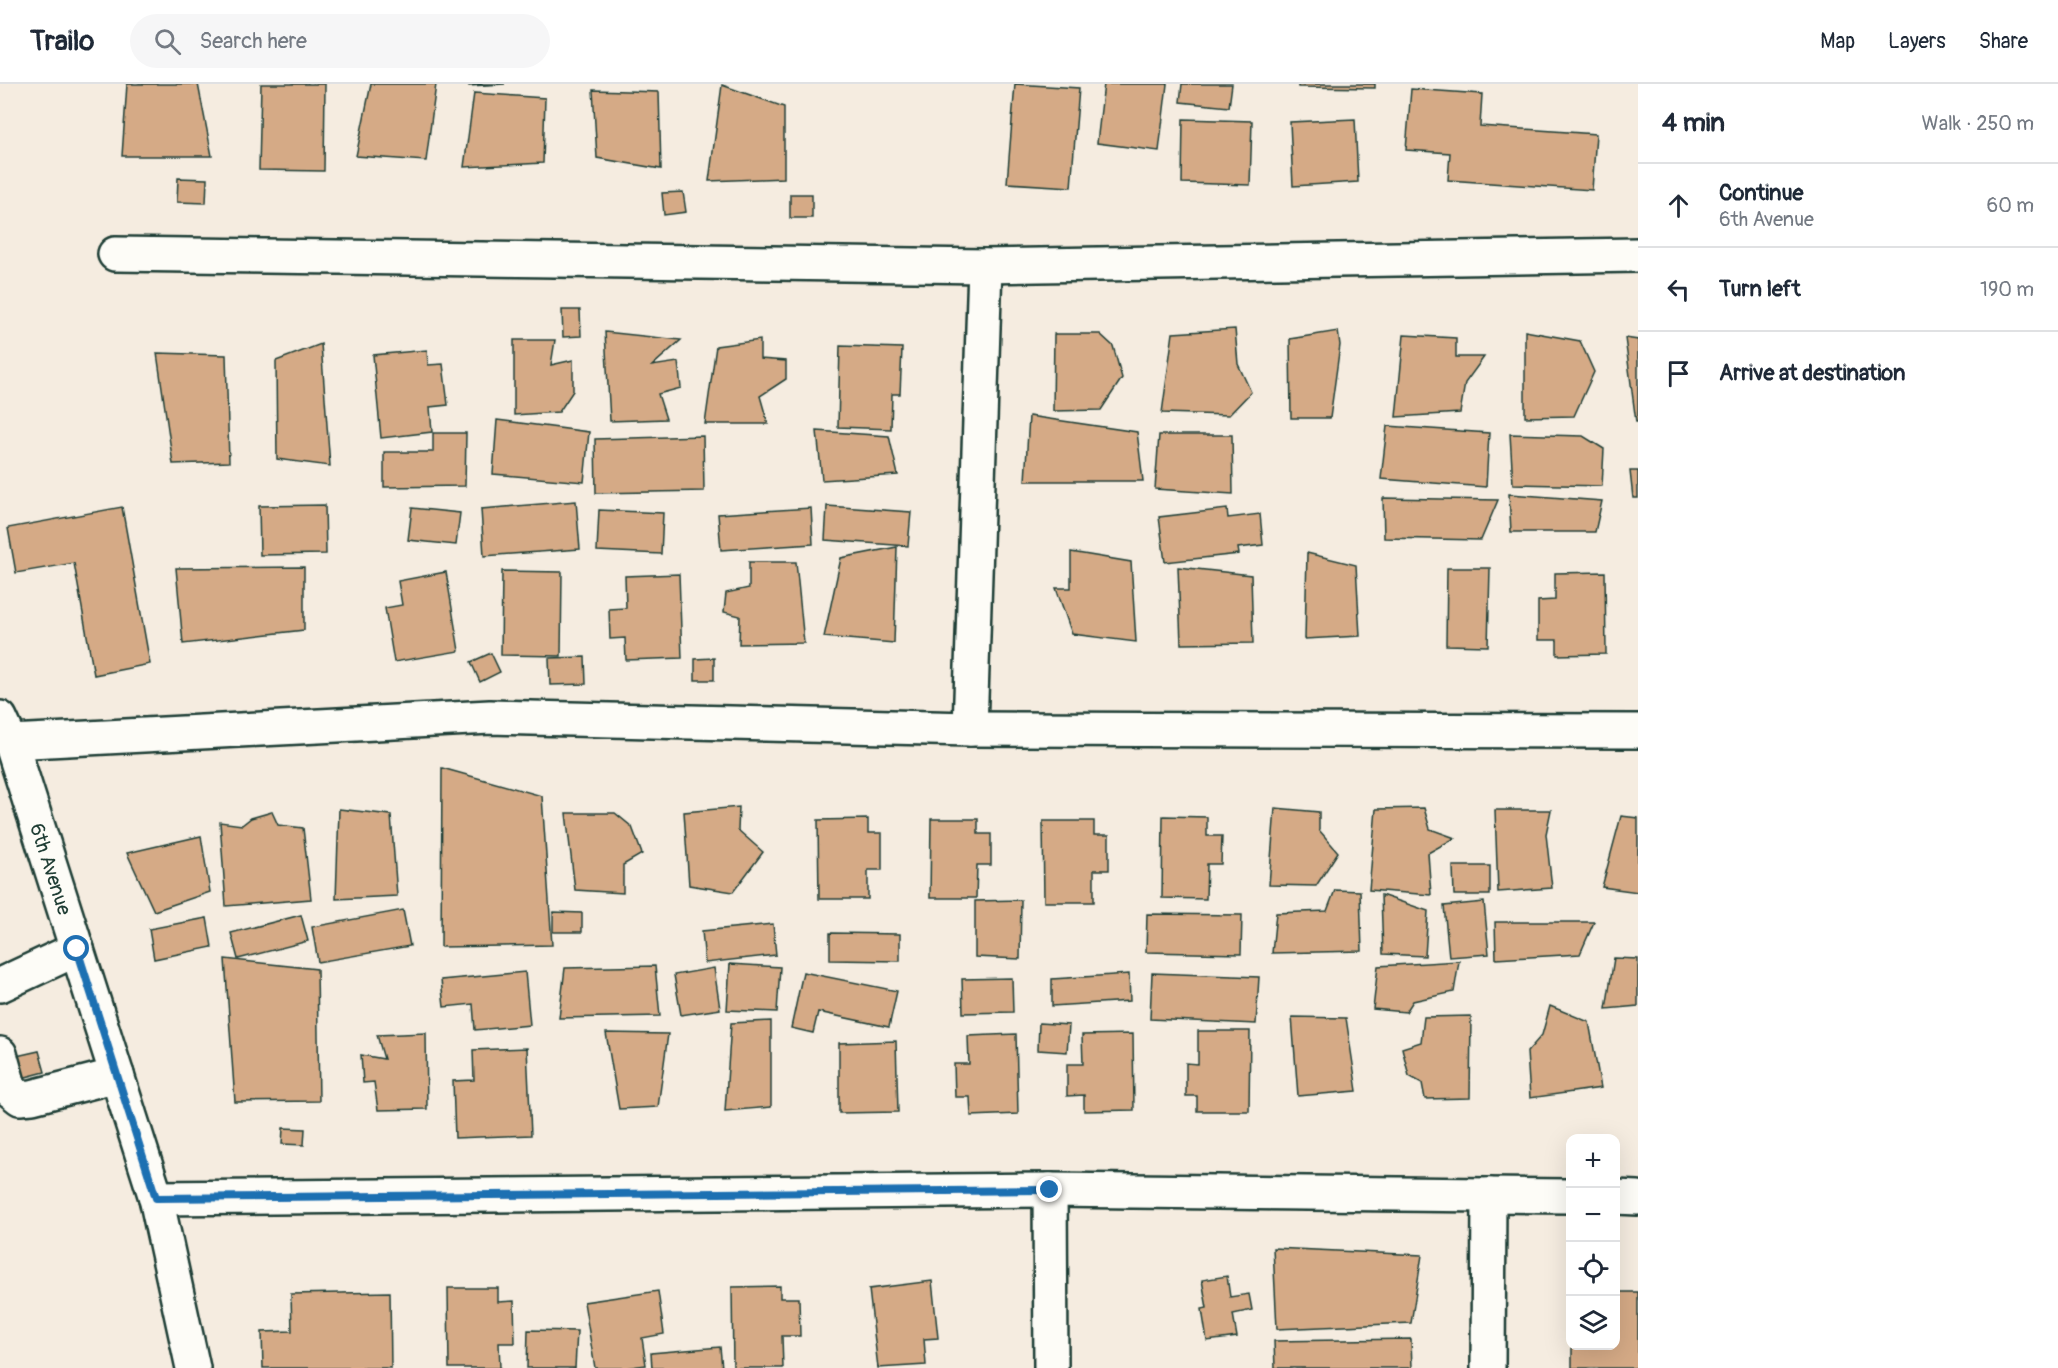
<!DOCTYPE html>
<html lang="en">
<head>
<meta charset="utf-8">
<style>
	:root { --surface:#fff; --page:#f6f6f7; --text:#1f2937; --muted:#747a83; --line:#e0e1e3 }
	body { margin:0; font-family:Pangolin,sans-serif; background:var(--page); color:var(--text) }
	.controls { position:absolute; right:18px; bottom:18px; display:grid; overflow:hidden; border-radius:12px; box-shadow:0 6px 24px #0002 }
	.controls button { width:54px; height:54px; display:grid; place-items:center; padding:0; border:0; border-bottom:2px solid var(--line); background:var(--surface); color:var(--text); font:30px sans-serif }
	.stop { position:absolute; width:18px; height:18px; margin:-14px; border:4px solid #1f6fb2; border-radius:50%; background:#fff }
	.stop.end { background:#1f6fb2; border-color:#fff; box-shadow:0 2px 6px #0008 }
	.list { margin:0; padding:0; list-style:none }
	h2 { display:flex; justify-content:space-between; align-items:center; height:78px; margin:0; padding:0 24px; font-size:26px }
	h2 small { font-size:20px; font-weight:400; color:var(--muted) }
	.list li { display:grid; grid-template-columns:39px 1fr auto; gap:18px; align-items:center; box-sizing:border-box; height:84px; padding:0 24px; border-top:2px solid var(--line) }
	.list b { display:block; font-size:22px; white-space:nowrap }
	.list p { margin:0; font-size:20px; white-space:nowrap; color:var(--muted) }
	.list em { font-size:20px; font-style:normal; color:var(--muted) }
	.icon { flex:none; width:33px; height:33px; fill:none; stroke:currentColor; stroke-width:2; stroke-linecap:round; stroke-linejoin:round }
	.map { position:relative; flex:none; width:1638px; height:1284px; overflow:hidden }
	header { display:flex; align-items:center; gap:36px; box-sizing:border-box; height:84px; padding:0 30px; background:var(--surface); border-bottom:2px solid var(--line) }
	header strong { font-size:28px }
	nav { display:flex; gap:33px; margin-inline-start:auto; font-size:21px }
	.search { width:420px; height:54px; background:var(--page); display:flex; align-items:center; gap:15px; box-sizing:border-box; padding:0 21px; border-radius:33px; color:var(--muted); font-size:22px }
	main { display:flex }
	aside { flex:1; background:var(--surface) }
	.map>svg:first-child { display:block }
	.building { fill:#d5aa86; stroke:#1f3d34; stroke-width:1.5 }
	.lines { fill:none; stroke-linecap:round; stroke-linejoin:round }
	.minor-casing { stroke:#1f3d34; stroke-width:38 }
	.minor { stroke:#fdfcf7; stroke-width:33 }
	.route { stroke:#1f6fb2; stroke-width:8 }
	.labels { text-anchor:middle; stroke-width:6; stroke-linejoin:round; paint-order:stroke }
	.street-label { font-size:20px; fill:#1f3d34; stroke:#fdfcf7 }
</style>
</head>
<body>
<header>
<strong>Trailo</strong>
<div class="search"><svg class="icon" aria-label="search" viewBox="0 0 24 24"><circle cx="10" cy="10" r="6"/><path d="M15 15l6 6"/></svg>Search here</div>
<nav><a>Map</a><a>Layers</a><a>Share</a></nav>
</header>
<main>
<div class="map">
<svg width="1638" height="1284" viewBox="0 0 1638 1284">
	<rect width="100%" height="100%" fill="#f5ece0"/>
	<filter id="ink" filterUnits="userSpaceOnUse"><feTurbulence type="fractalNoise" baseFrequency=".0167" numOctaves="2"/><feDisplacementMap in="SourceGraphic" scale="12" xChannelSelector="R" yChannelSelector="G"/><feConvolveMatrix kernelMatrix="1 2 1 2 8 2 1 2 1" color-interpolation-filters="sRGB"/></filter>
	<g filter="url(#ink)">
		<g class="building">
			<polygon points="127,0 198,0 212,72 122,72"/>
			<polygon points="261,0 325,0 324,87 259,86"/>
			<polygon points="371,0 436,0 426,77 356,72"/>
			<polygon points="468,0 505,0 469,2"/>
			<polygon points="1015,0 1079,4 1071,103 1007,99"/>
			<polygon points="1104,0 1167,0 1159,67 1097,59"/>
			<polygon points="1182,0 1232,0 1229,23 1180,18"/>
			<polygon points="1298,0 1375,0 1375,4 1298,3"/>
			<polygon points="722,1 784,23 784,94 709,97"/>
			<polygon points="1411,5 1482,10 1480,42 1596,50 1592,106 1448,96 1450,69 1406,66"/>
			<polygon points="593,6 659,8 661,85 597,74"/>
			<polygon points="474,9 545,14 543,79 464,83"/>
			<polygon points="1183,35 1252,37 1250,101 1182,99"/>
			<polygon points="1355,35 1358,98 1293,102 1290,38"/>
			<polygon points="178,94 207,95 206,119 177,118"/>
			<polygon points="683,108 686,128 664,131 662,109"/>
			<rect x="790" y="110" width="22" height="24"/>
			<polygon points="562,226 580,226 581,252 563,253"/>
			<polygon points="1235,245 1238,280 1251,308 1229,331 1162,329 1173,249"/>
			<polygon points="1338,247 1340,261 1330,334 1291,334 1290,255"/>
			<polygon points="1525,247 1580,257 1594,288 1574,332 1525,333"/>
			<polygon points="605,248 681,256 652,282 678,278 681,304 658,310 666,335 610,337"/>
			<polygon points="1054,250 1100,250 1113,262 1122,294 1101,326 1053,327"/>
			<polygon points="1404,251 1456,254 1456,273 1484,273 1465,299 1460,329 1396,333"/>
			<polygon points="1625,254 1638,256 1638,338 1636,338"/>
			<polygon points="514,256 555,256 551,281 573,276 573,307 559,328 514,331"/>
			<polygon points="760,256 760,275 786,277 786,295 760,312 768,340 705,340 716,262"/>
			<polygon points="321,260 330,382 277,375 276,277"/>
			<polygon points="840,262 902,264 900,310 892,310 891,345 838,343"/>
			<polygon points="427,266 428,281 443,280 448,321 430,323 432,348 381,354 373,271"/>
			<polygon points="157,269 226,271 229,378 173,380"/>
			<polygon points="1029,332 1137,348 1143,397 1025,397"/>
			<polygon points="497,336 589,348 584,398 493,390"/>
			<polygon points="1387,342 1489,349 1486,403 1381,395"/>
			<polygon points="817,347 889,352 898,391 822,396"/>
			<polygon points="433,349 466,349 465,402 384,403 384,368 433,368"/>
			<polygon points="1510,350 1583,352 1604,365 1602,402 1513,400"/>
			<polygon points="1159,351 1232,351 1233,410 1155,405"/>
			<polygon points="703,352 704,407 596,409 595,355"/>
			<polygon points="1630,387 1638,387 1638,414 1633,414"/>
			<polygon points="1509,410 1602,417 1595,448 1511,448"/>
			<polygon points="1383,414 1498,416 1481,456 1384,454"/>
			<polygon points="576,417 580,465 484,472 481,425"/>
			<polygon points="325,421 326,470 260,471 259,422"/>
			<polygon points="827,422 911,428 908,462 825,456"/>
			<polygon points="122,423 150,580 94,591 74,479 16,489 8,444"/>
			<polygon points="412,424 460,429 456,461 408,456"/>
			<polygon points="811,424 813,460 721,466 718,430"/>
			<polygon points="1227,425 1228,434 1260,430 1263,461 1238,464 1239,470 1165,478 1159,433"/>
			<polygon points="599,426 663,429 661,470 597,467"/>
			<polygon points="897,463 894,559 824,553 841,474"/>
			<polygon points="1071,468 1131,478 1136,558 1072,550 1056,504 1071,504"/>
			<polygon points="1307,469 1356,481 1360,552 1305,555"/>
			<polygon points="749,478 796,478 804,559 739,560 740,532 724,528 726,509 749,504"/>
			<polygon points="304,483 304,546 183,560 176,484"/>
			<polygon points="1178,483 1251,491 1253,559 1181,560"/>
			<polygon points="1447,484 1490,484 1488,562 1446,561"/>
			<polygon points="502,487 562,488 561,572 501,571"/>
			<polygon points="446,488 459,567 394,578 385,524 402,521 398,497"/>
			<polygon points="1605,488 1606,570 1557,571 1557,556 1538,556 1538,517 1555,516 1555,489"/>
			<polygon points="679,490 682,574 626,576 625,554 610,555 609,525 626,524 625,492"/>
			<polygon points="491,569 500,588 480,598 471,578"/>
			<polygon points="585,573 586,600 550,601 549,574"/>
			<polygon points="714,574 714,596 695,596 695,575"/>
			<polygon points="442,684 542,712 552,861 441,863"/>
			<polygon points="739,723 738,746 763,768 733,808 689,801 684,728"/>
			<polygon points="1275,724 1319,728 1319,746 1338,768 1316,802 1269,801"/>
			<polygon points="1424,724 1430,745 1455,754 1428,769 1431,811 1369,806 1376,725"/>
			<polygon points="339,725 391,731 397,812 336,815"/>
			<polygon points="1495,726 1551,726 1546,750 1552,804 1498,808"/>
			<polygon points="272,728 278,741 303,744 311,815 226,822 220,738 242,741 251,734"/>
			<polygon points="566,729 615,729 632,743 642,770 623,781 623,809 575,806"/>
			<polygon points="1163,732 1207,733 1207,752 1222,752 1221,780 1207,780 1206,815 1162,814"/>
			<polygon points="1621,732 1638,734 1638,808 1602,803"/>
			<polygon points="868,735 868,749 882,749 882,786 868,786 868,815 819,815 818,736"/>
			<polygon points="931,735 978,735 978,750 991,750 991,781 977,781 976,814 930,814"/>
			<polygon points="1043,737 1094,737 1094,751 1109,751 1109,786 1094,786 1094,818 1044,818"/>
			<polygon points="201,752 210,808 154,827 127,769"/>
			<polygon points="1453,782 1490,782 1490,811 1454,811"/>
			<polygon points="1335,806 1360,807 1362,867 1272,869 1276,829 1327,827"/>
			<polygon points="1381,811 1428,827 1425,872 1383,870"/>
			<polygon points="1021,816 1020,875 975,873 975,817"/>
			<polygon points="1484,818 1489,870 1449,873 1444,822"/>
			<polygon points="403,826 410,862 318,878 312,843"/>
			<polygon points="553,828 582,829 582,848 553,848"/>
			<polygon points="1147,830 1242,831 1241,870 1146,868"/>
			<polygon points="301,831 308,857 238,875 231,849"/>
			<polygon points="207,834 212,863 154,875 149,845"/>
			<polygon points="1495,838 1594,838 1580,870 1496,875"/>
			<polygon points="773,840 776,871 705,879 702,847"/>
			<polygon points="830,849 900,850 900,877 830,876"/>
			<polygon points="1614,874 1638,875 1638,922 1606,925"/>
			<polygon points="225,875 317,885 319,1017 235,1018"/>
			<polygon points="1459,877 1454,908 1413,917 1406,928 1373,925 1378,882"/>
			<polygon points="730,880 780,883 777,928 727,926"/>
			<polygon points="655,882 660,932 559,934 565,884"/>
			<polygon points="714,884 720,925 681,931 674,891"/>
			<polygon points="525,888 530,941 475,946 473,920 444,923 441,896"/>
			<polygon points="803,888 897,907 889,943 818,928 813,949 791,944"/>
			<polygon points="1152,889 1259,893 1256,940 1150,935"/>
			<polygon points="1129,890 1130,917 1052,922 1052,895"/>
			<polygon points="1012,894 1013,928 963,929 962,895"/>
			<polygon points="1550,922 1589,938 1601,1004 1530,1014 1527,968 1542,951"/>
			<polygon points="1471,932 1470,1014 1425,1015 1422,999 1409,992 1402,964 1421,958 1424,933"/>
			<polygon points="1292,933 1346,934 1357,1007 1298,1012"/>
			<polygon points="771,937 771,1023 725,1027 731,939"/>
			<polygon points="1039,939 1069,941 1067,968 1038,966"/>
			<polygon points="1198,947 1250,947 1249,1027 1197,1027 1197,1012 1186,1012 1186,979 1198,980"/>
			<polygon points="426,949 427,1025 378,1026 374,998 363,999 361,971 384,975 377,951"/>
			<polygon points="606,949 668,950 658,1023 619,1025"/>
			<polygon points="1016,950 1018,1030 971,1032 970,1013 955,1013 954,980 969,980 968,952"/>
			<polygon points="1133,950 1134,1026 1084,1027 1084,1011 1067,1012 1067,980 1083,980 1082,951"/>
			<polygon points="896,957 898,1028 839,1029 839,959"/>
			<polygon points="527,964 531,1051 455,1054 453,997 474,996 473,966"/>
			<polygon points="39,967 45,988 18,995 12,973"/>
			<polygon points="283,1044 305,1045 304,1061 282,1060"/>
			<polygon points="1273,1164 1422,1171 1411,1239 1277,1245"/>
			<polygon points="1227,1192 1230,1213 1249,1210 1252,1226 1233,1230 1237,1253 1207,1257 1202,1225 1207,1224 1202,1196"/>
			<polygon points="932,1197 938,1254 924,1255 926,1281 878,1284 869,1205"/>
			<polygon points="780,1202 780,1214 799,1214 800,1252 782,1252 783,1284 733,1284 732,1203"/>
			<polygon points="448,1204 498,1204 498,1218 514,1217 515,1259 499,1259 500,1284 449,1284"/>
			<polygon points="658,1207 664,1250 642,1254 646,1281 625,1284 595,1284 584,1218"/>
			<polygon points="390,1208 391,1284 263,1284 262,1248 292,1247 291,1210"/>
			<polygon points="1616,1208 1638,1208 1638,1284 1572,1284 1572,1262 1616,1262"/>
			<polygon points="528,1246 577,1247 575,1284 527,1284"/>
			<polygon points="1411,1255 1412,1284 1275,1284 1274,1257"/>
			<polygon points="720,1263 722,1284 652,1284 651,1269"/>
		</g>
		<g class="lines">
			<g class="minor-casing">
				<g id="minor">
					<polyline points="115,170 985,182 1638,171"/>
					<polyline points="0,634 11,658 156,1114 193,1284"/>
					<polyline points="970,645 985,182"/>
					<polyline points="11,658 490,633 970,645 1638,647"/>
					<polyline points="0,901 77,865"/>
					<polyline points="0,970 10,1006 20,1014 32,1013 117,991"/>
					<polyline points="1050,1106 1051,1284"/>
					<polyline points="1616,1113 1638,1114"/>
					<polyline points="156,1114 1050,1106 1570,1112"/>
					<polyline points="1488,1284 1489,1111"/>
				</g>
			</g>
			<use href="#minor" class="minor"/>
		</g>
	</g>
	<g class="lines" filter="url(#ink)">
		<polyline class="route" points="77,865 156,1114 1050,1106"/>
	</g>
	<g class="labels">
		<g class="street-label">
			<text transform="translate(51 785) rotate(72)" y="7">6th Avenue</text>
		</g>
	</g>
</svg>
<div class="controls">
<button>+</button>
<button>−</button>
<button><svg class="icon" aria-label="locate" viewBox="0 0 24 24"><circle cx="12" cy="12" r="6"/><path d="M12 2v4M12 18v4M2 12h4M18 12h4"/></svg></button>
<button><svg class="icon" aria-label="layers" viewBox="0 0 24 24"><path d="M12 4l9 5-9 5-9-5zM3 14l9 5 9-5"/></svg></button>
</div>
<div class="stop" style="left:77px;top:865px"></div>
<div class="stop end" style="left:1050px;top:1106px"></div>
</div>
<aside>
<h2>4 min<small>Walk · 250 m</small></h2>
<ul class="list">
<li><svg class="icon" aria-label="ahead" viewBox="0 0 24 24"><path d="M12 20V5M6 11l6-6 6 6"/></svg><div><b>Continue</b><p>6th Avenue</p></div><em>60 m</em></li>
<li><svg class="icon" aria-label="left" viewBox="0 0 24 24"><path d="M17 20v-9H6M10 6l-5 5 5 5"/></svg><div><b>Turn left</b></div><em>190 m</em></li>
<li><svg class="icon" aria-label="arrive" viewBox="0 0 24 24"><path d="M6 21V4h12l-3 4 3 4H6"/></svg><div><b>Arrive at destination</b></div></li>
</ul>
</aside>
</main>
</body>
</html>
